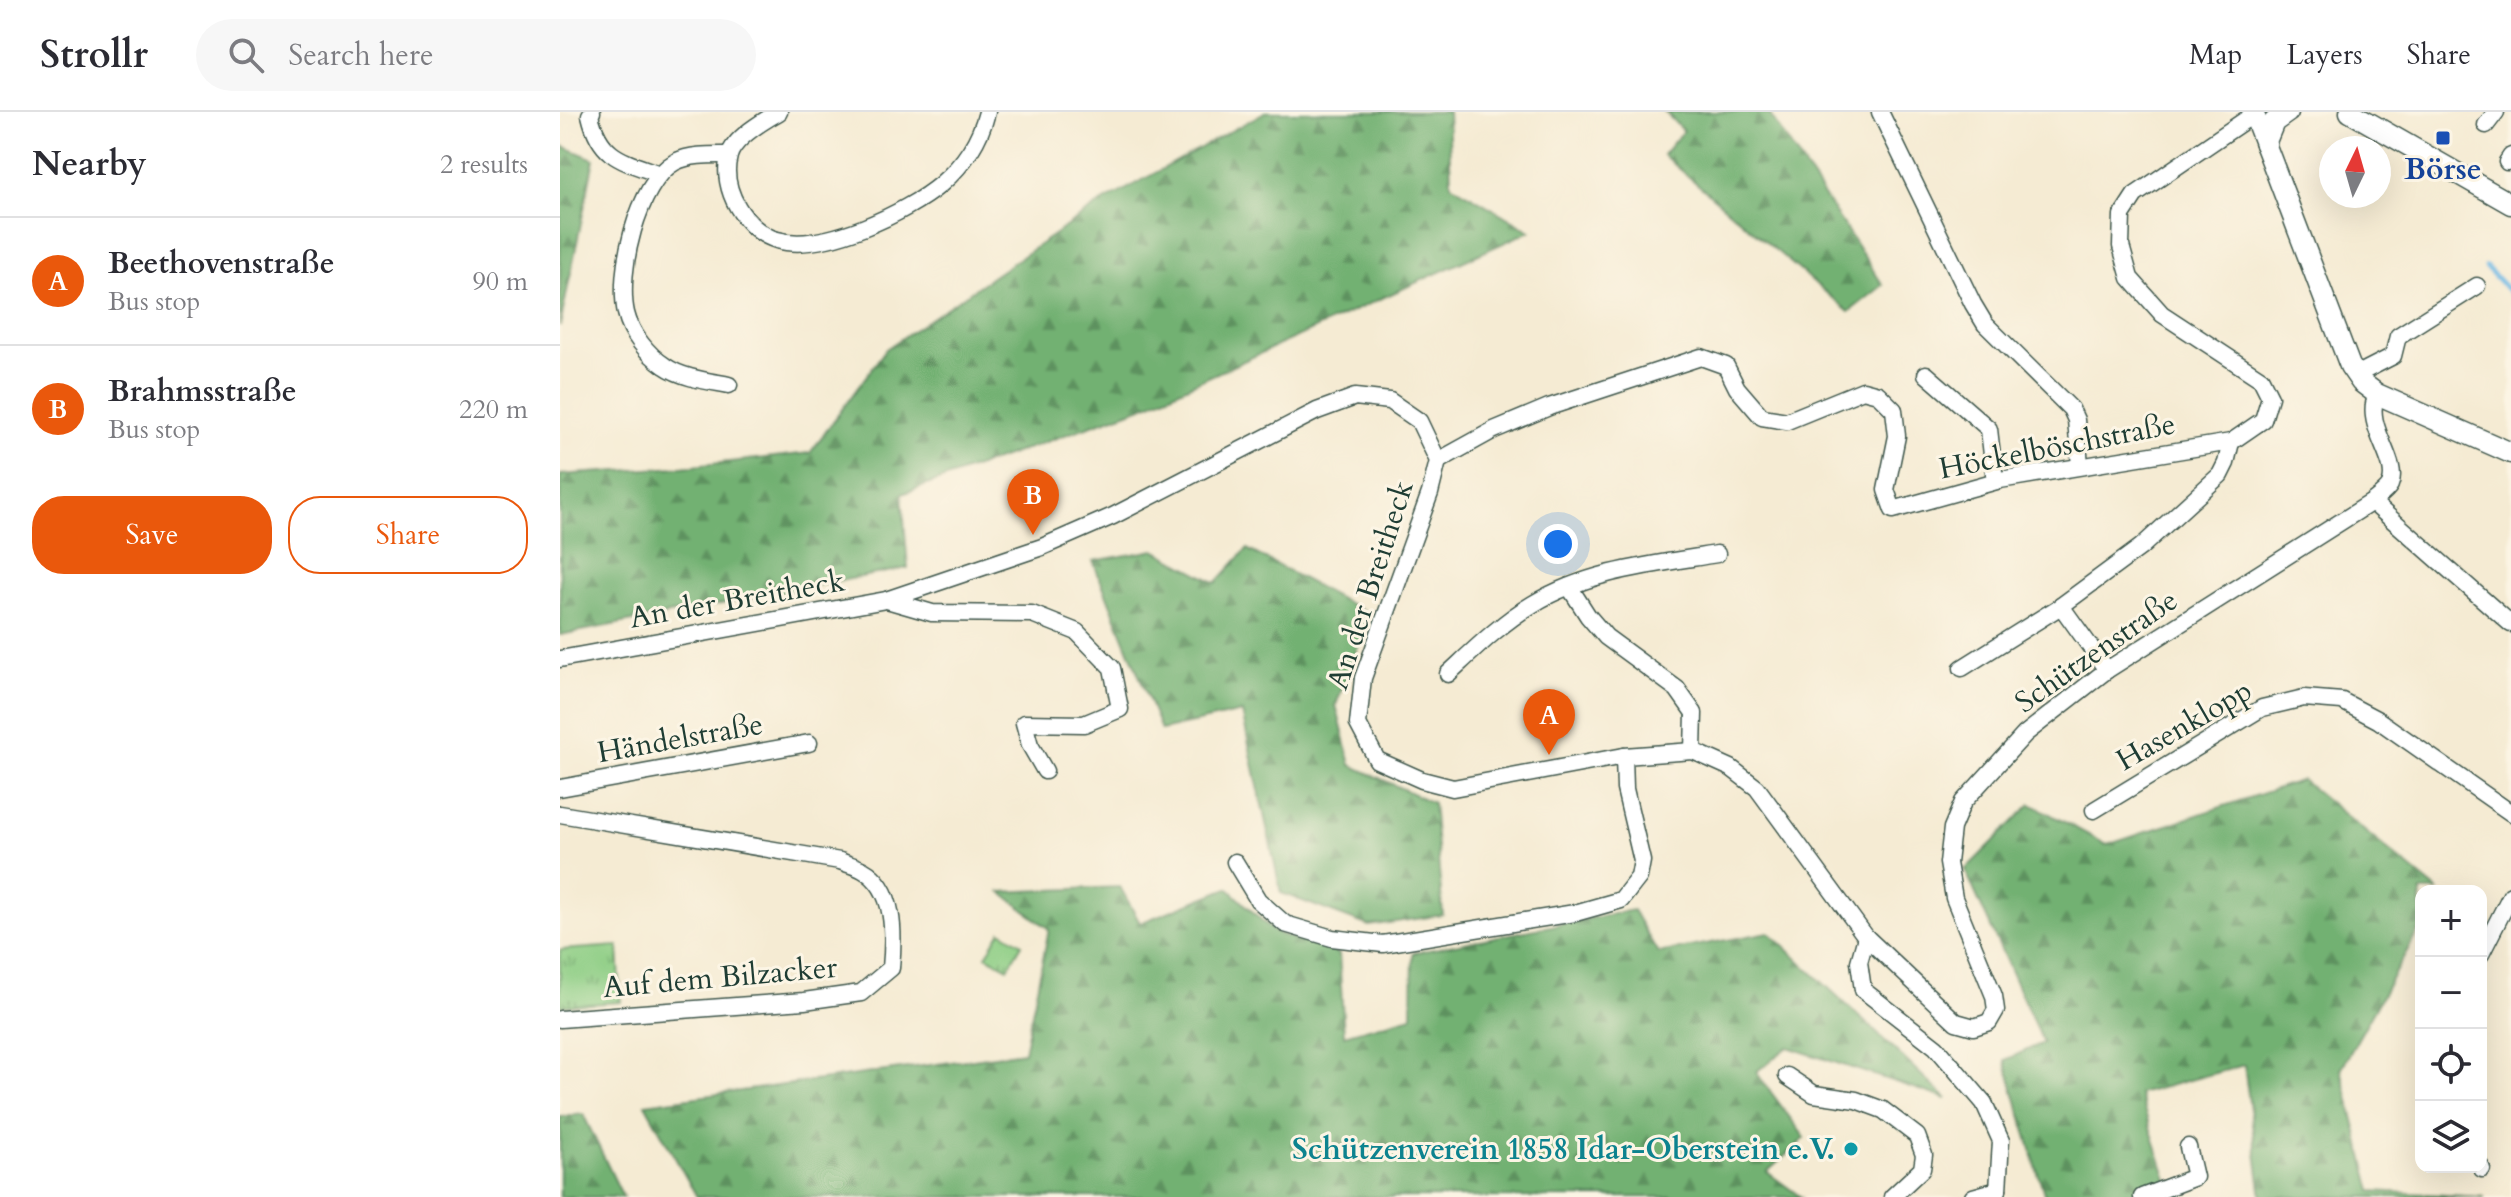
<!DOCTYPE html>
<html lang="en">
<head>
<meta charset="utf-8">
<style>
	:root { --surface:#fff; --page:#f7f7f7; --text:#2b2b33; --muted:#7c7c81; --line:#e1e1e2; --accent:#ea580c }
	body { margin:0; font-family:Cardo,serif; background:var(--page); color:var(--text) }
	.controls { position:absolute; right:24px; bottom:24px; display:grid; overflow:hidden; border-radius:16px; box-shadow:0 8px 32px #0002 }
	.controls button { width:72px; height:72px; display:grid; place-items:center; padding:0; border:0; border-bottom:2px solid var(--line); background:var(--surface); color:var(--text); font:40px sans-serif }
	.compass { position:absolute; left:1759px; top:24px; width:72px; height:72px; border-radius:50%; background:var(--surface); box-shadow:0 8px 32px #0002; rotate:5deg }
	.you { position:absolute; left:998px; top:432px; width:28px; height:28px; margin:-20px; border:6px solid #fff; border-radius:50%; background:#1a73e8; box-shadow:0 0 0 12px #1a73e833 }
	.badge { display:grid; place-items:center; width:52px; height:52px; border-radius:50%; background:var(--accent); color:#fff; font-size:26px; font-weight:700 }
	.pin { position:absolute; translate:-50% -66px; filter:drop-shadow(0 2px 4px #0008) }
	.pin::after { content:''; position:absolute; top:42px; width:28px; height:24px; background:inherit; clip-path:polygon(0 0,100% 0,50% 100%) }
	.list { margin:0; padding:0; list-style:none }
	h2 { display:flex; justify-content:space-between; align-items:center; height:104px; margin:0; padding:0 32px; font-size:34px }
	h2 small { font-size:26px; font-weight:400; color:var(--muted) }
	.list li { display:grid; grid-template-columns:52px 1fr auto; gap:24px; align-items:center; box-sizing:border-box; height:128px; padding:0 32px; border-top:2px solid var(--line) }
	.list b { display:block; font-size:30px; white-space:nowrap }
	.list p { margin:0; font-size:26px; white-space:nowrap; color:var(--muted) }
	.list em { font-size:26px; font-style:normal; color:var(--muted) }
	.actions { display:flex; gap:16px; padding:24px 32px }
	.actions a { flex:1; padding:18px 0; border:2px solid var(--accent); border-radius:32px; text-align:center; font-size:28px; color:var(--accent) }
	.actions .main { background:var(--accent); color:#fff }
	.icon { flex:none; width:44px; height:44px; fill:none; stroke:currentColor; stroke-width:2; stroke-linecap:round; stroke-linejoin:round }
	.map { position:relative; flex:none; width:1951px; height:1085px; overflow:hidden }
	header { display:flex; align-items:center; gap:48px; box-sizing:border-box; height:112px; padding:0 40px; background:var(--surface); border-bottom:2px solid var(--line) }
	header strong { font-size:38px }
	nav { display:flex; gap:44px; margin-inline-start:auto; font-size:28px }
	.search { width:560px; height:72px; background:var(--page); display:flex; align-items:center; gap:20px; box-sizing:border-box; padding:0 28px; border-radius:44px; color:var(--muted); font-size:30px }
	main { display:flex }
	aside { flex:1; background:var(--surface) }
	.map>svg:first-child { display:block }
	.forest { fill:url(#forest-firs); stroke:#487753; stroke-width:2 }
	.park { fill:url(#park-tufts); stroke:#56865c; stroke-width:2 }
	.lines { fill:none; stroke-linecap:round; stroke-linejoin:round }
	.stream { stroke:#6ab7e4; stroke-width:5 }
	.minor-casing { stroke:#3f574c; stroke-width:19 }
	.major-casing { stroke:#3f574c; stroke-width:23 }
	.minor { stroke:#fff; stroke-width:16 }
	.major { stroke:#fff; stroke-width:20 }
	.transit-dot { fill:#1a4fb4; stroke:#fcf5e5; stroke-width:3 }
	.culture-dot { fill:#0f9aa8; stroke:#fcf5e5; stroke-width:3 }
	.labels { text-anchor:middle; stroke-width:6; stroke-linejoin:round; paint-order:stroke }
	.transit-label { font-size:30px; font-weight:bold; fill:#164399; stroke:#fcf5e5 }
	.street-label { font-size:30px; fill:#1f3d34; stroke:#fcf5e5 }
	.culture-label { font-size:30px; font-weight:bold; fill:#0d838f; stroke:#fcf5e5; text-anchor:end }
</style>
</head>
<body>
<header>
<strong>Strollr</strong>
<div class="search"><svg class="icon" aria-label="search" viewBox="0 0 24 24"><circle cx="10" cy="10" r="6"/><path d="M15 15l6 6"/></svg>Search here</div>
<nav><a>Map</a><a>Layers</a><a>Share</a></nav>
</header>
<main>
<aside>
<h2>Nearby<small>2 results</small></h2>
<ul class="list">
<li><span class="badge">A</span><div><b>Beethovenstraße</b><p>Bus stop</p></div><em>90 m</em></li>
<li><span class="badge">B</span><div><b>Brahmsstraße</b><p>Bus stop</p></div><em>220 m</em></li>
</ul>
<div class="actions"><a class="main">Save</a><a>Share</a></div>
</aside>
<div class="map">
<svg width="1951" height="1085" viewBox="0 0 1951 1085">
	<defs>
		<pattern id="forest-firs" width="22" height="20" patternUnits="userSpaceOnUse" patternTransform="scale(2)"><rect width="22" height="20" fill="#72b172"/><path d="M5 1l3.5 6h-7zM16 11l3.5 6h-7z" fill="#5d915e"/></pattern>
		<pattern id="park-tufts" width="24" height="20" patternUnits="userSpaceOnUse" patternTransform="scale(2)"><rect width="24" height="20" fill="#8ece85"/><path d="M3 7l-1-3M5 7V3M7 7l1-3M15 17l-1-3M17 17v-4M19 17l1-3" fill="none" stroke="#73a86e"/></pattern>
	</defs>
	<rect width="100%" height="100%" fill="#fcf5e5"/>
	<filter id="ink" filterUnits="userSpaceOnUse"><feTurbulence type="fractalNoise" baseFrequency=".0125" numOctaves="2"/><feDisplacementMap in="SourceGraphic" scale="16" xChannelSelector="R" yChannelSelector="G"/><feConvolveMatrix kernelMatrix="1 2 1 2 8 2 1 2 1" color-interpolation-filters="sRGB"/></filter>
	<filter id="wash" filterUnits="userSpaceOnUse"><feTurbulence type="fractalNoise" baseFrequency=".006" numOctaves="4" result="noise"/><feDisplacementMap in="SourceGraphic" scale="32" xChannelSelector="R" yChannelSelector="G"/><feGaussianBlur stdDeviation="1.8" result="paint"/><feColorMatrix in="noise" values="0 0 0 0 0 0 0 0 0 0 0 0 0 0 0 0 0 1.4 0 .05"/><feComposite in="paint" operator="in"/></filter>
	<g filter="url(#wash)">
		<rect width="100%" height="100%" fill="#f5ebd3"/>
		<g class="forest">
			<polygon points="705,0 888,0 891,72 970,119 582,295 342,382 348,456 0,523 0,363 133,354 250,341 326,237 536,94"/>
			<polygon points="1105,0 1208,0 1323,173 1289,200 1103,43 1123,19"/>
			<polygon points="0,33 34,47 0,214"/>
			<polygon points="687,437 810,503 776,593 791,653 873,691 883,803 809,814 721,781 682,600 601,618 533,449 595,438 656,471"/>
			<polygon points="1742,668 1878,779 1861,779 1861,814 1781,957 1812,1079 1925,1085 1702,1085 1684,953 1579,982 1608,1070 1554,1085 1485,1085 1445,948 1483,931 1405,758 1471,692 1547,733"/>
			<polygon points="560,775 580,811 668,776 714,820 779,842 784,923 852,904 853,841 1073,798 1098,841 1209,820 1387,987 1228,935 1196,960 1245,1026 1207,1060 1241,1085 137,1085 85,992 464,940 489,817 441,780"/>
			<polygon points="23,1002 63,1085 0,1085 0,1005"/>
		</g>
		<g class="park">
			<polygon points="441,819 462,832 448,856 426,844"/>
			<polygon points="58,834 61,890 0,894 0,838"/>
		</g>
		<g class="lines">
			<polyline class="stream" points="1926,155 1951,181"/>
		</g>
	</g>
	<g filter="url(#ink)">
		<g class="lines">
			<g class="minor-casing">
				<g id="minor">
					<path d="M32,0L30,3C40,46 62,49 100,62"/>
					<path d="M219,0C203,9 174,26 169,44C160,77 185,119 217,128C262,141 347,101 381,72C403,53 420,28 427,0"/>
					<polyline points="1320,0 1413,192 1425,212 1511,297 1516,308 1520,353"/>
					<polyline points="1926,13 1936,0"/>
					<polyline points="1947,50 1951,44"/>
					<polyline points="1366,262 1429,317 1435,369"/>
					<polyline points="1796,263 1833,244 1838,224 1917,174"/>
					<path d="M169,273C148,269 122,266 105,254C87,242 71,222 66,201C57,161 77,71 115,50C131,42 152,43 169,43"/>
					<polyline points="878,349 934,318 989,295 1141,245 1166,254 1177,276 1202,305 1227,309 1303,278 1318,282 1334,298 1337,324 1326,378 1333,398 1440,368 1671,330 1703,308 1710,285 1701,267 1602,202 1570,166 1561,134 1562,103 1575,83 1694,2"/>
					<polyline points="1812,390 1951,512"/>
					<polyline points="1010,476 1028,504 1046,525 1117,577 1134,601 1133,639"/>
					<polyline points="327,488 372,501 472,502 517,520 552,556 560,597 524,612 464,611 470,633 485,659"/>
					<polyline points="1501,494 1547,558"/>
					<path d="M0,547L326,488L482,435L553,404L757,299L795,285L830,289L859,309L878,349L870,381L803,566L798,612L817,648L862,668L893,676L1064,644L1133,639L1171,656L1197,676L1306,825L1396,910L1414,915L1429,910L1436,898L1434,884L1394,786L1388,751L1392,716L1403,690L1465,622L1547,558L1812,390C1818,385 1827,379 1830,373C1841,349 1802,314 1817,282"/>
					<polyline points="1402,556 1501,494 1581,435 1660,363 1666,351 1671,330"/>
					<path d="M888,562C915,537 941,511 973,492C1027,459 1096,452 1157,442"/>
					<polyline points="0,676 249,631"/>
					<polyline points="1534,698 1702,596 1744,586 1782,589 1818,608 1951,701"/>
					<path d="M0,702L280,749C287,752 296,754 303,758C336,776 334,824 331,856L301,881L244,889L0,907"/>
					<polyline points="675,750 698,788 725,812 772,826 823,832 1015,801 1061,788 1079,765 1082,749 1065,677 1064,644"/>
					<polyline points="1306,825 1299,850 1303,878 1376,935 1424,991 1441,1029 1438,1078"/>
					<polyline points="1921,842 1951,783"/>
					<polyline points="1227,964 1254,982 1296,988 1323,998 1357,1024 1364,1043 1362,1057 1332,1085"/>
					<polyline points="1921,1055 1922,1057"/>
					<polyline points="1413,1085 1438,1078"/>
					<polyline points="1582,1085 1635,1065 1628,1035"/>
				</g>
			</g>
			<g class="major-casing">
				<g id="major">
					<polyline points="1693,0 1790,254 1801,270 1817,282 1951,341"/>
					<polyline points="1790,0 1951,92"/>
					<polyline points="1705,32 1714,10 1728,0"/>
				</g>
			</g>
			<use href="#minor" class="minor"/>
			<use href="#major" class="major"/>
		</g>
	</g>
	<rect class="transit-dot" x="1875" y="18" width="16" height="16" rx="4"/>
	<circle class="culture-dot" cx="1291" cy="1037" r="8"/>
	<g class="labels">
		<g class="transit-label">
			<text x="1883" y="67">Börse</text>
		</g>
		<g class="street-label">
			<text transform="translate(1497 334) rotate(-11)" y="10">Höckelböschstraße</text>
			<text transform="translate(810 473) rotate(-72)" y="10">An der Breitheck</text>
			<text transform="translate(177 487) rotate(-10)" y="10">An der Breitheck</text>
			<text transform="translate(1536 539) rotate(-35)" y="10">Schützenstraße</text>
			<text transform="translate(1624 613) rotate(-30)" y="10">Hasenklopp</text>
			<text transform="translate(120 626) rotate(-10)" y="10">Händelstraße</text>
			<text transform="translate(160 865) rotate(-5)" y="10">Auf dem Bilzacker</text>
		</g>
		<g class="culture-label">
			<text x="1275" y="1047">Schützenverein 1858 Idar-Oberstein e.V.</text>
		</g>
	</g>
</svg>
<div class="controls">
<button>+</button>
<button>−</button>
<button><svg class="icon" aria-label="locate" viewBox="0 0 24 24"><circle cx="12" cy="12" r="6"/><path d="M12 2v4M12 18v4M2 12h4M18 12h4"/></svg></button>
<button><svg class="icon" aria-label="layers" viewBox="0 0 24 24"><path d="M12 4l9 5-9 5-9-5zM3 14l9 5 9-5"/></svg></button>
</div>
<svg class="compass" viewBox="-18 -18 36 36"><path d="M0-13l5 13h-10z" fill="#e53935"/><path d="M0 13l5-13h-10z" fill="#7c7c81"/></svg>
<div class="you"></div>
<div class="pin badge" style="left:989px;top:643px">A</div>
<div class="pin badge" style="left:473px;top:423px">B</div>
</div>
</main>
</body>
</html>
